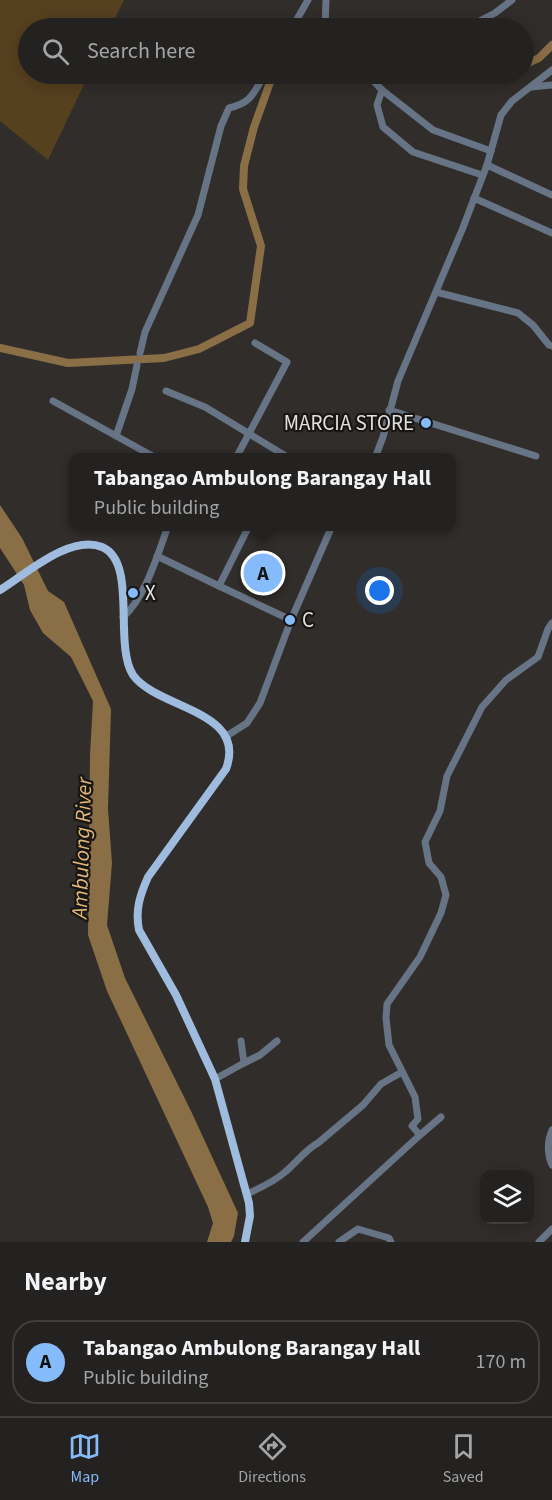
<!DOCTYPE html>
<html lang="en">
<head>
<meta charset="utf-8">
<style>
	:root { --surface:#242220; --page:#302f2d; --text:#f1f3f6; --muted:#a3a4a5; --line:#413f3e; --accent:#86bbfb }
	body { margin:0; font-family:"Source Sans 3",sans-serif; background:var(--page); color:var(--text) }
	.controls { position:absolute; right:18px; bottom:18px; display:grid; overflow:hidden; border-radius:12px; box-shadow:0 3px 15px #0003 }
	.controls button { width:54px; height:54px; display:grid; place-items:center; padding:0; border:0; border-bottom:2px solid var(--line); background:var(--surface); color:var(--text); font:30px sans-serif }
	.you { position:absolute; left:380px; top:591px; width:21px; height:21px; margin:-15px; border:4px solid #fff; border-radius:50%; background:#1a73e8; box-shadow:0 0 0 9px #1a73e833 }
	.badge { display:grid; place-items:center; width:39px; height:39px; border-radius:50%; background:var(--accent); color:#111; font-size:20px; font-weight:700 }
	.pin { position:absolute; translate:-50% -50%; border:3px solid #fff; box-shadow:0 2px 6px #0006 }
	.popup { position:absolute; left:69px; top:453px; width:387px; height:78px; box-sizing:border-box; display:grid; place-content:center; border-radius:12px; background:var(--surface); filter:drop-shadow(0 2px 4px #0005); font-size:20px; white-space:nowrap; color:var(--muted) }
	.popup b { font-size:22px; color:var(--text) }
	.popup::after { content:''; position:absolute; left:50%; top:100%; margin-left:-12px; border:12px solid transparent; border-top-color:var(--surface) }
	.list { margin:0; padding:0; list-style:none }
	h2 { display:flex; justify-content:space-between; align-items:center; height:78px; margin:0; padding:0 24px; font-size:26px }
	h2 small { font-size:20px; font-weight:400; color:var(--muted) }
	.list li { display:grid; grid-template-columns:39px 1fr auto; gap:18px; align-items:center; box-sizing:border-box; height:84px; margin:0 12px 12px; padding:0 12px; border:2px solid var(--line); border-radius:24px }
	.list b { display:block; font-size:22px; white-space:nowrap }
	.list p { margin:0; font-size:20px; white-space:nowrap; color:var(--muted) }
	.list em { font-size:20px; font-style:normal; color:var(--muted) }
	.icon { flex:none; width:33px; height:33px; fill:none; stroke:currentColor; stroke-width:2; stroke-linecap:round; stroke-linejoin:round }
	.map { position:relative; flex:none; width:552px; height:1242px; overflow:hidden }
	.search { position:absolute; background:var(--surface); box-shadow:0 3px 15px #0003; left:18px; right:18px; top:18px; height:66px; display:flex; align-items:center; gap:15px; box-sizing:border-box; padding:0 21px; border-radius:33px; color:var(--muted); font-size:22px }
	.sheet { height:174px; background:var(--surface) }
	nav { display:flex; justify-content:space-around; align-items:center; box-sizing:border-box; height:84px; border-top:2px solid var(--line); background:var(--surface); font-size:16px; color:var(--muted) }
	nav a { display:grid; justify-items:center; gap:3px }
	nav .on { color:var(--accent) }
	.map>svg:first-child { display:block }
	.green { fill:#56411f }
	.water { fill:#8a6e45 }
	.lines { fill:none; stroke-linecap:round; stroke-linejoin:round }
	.river { stroke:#8a6e45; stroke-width:8 }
	.minor { stroke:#677485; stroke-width:7 }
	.major { stroke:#9fbbdd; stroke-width:8 }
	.poi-dot { fill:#86bbfb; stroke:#171614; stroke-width:2 }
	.labels { text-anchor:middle; stroke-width:4.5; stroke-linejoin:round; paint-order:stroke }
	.poi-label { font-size:21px; fill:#e3e1df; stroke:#171614; text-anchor:start }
	.water-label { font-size:22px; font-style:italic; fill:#e3b876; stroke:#171614 }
</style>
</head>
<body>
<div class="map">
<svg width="552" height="1242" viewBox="0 0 552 1242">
	<rect width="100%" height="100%" fill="#302d2a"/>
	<polygon class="green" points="0,0 124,0 110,28 28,28 28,74 89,74 48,160 0,121"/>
	<polygon class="water" points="0,505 22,538 48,591 64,602 111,709 108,809 112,863 107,925 125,978 191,1111 238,1213 234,1236 231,1242 207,1242 213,1223 208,1207 107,991 88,935 90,755 93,701 71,657 43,633 30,610 24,585 0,548"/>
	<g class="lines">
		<g class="river">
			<polyline points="297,28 303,22 325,23 333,28"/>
			<polyline points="524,65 539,58 552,45"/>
			<polyline points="459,74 466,76 479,74"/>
			<polyline points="0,348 68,363 164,358 199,349 250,323 261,246 243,189 244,166 254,127 273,74"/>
		</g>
		<g class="minor">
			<polyline points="292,28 308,0"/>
			<polyline points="325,28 326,0"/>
			<polyline points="466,28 495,13 512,0"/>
			<polyline points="367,74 382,90 377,105 383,127 413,152 482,175"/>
			<polyline points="531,87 552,85"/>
			<polyline points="382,90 433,130 491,151"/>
			<polyline points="487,165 552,195"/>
			<polyline points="474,198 552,233"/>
			<polyline points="436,292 518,313 533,325 549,345 552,346"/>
			<path d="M140,353L145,332L198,215L221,126L229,108C252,103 253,93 265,74"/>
			<polyline points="166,391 205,407 289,458"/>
			<polyline points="53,401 156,458"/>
			<polyline points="389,410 536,456"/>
			<polyline points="116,436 132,389 137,365"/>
			<polyline points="236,458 287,362 255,343"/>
			<polyline points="375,458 383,437 398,381 462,230 487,165 501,115 512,101 552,70"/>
			<polyline points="249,526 219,586 291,620"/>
			<polyline points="157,556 219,586"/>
			<path d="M123,617C145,598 158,554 168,526"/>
			<polyline points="225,737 247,723 260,703 291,620 332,526"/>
			<polyline points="244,1063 260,1055 277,1041"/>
			<polyline points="215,1079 244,1063 241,1041"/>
			<path d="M552,1130C547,1142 547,1153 552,1165"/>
			<polyline points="420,1135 441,1117"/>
			<path d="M247,1194C260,1188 274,1182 285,1172C296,1163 306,1149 318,1143L363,1105L381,1084L402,1072"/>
			<polyline points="303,1242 420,1135 412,1126 418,1119 415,1097 389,1045 386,1018 387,1004 420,957 441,913 446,895 441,877 429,863 425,842 440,811 447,776 482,707 506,680 538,657 548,629 552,623"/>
			<polyline points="339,1242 358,1229 389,1238 391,1242"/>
			<polyline points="539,1242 552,1229"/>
		</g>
		<path class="major" d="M0,590C26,574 70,534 102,547C138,562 113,644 133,675C157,709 248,710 226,769L148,877C140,895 135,910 139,930L176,995L215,1079L249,1203L250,1216L245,1242"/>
	</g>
	<g class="poi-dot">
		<circle cx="426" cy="423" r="6"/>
		<circle cx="133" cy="593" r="6"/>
		<circle cx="290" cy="620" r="6"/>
	</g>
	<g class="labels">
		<g class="poi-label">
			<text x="414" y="430" text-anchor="end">MARCIA STORE</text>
			<text x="145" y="600">X</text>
			<text x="302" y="627">C</text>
		</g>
		<g class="water-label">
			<text transform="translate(81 848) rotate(-88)" y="8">Ambulong River</text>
		</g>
	</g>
</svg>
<div class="controls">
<button><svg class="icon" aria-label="layers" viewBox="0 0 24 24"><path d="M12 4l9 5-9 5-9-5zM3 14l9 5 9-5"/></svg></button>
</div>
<div class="you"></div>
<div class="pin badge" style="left:263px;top:573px">A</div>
<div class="popup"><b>Tabangao Ambulong Barangay Hall</b>Public building</div>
<div class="search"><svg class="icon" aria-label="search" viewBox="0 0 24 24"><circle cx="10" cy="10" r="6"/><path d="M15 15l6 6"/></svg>Search here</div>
</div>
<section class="sheet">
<h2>Nearby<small></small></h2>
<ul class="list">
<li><span class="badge">A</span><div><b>Tabangao Ambulong Barangay Hall</b><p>Public building</p></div><em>170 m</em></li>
</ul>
</section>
<nav>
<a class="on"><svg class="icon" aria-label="map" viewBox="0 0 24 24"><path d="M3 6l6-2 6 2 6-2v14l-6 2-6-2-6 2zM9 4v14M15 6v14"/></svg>Map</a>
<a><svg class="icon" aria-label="directions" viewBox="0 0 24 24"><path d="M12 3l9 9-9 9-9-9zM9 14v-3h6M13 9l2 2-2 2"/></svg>Directions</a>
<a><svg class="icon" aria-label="saved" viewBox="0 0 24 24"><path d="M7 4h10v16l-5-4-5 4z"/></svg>Saved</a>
</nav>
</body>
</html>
